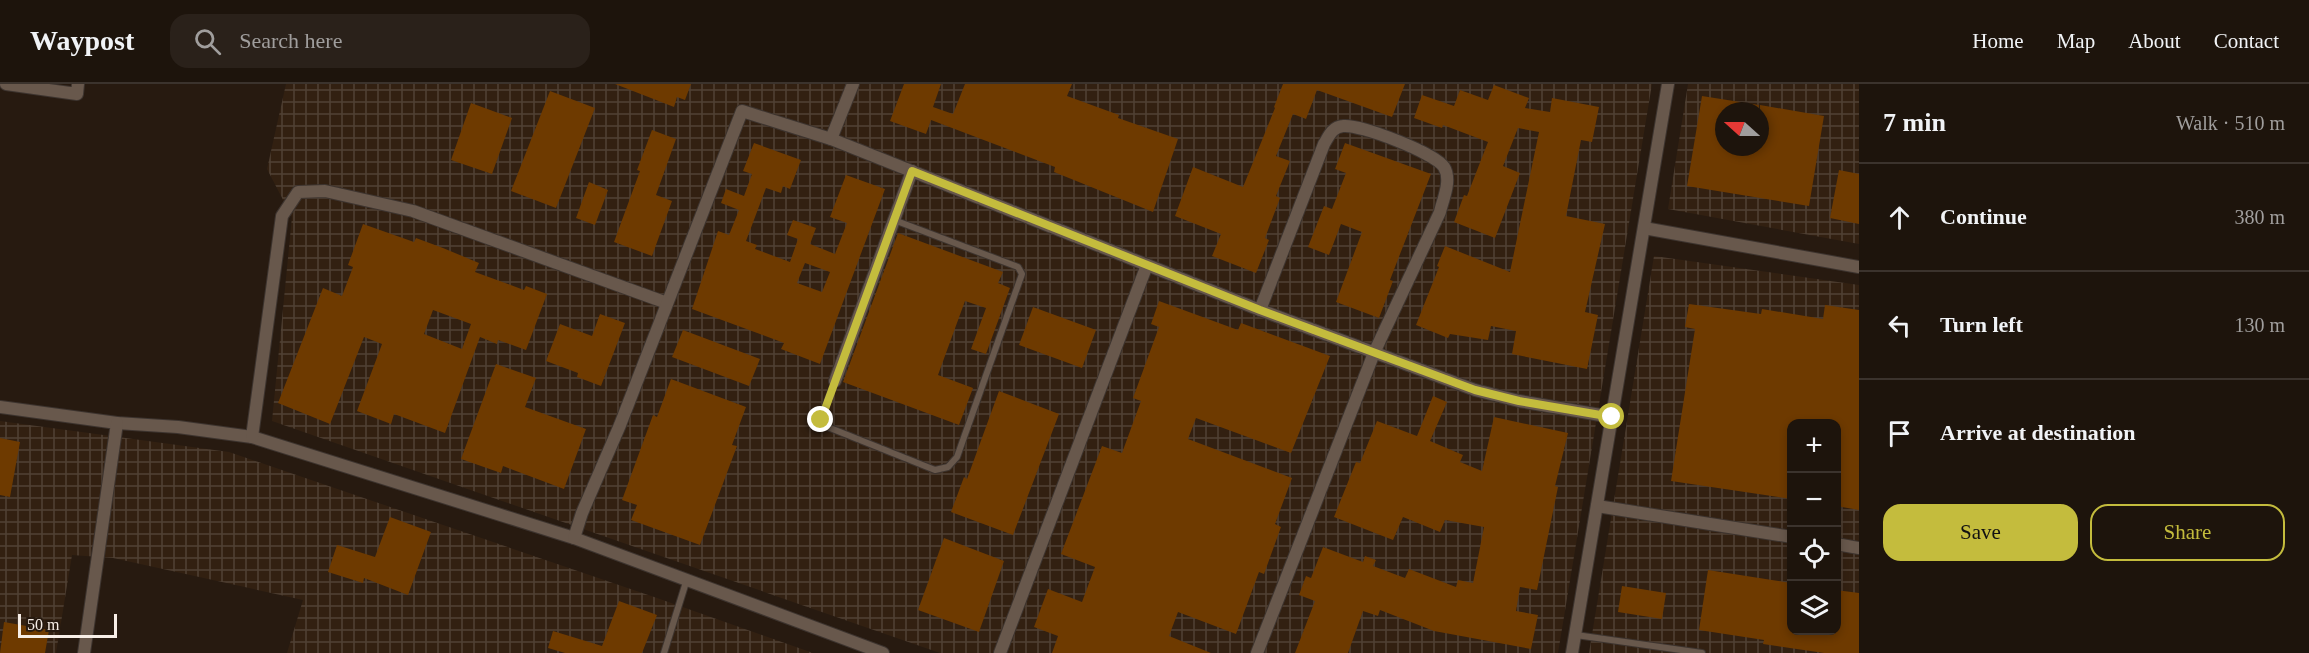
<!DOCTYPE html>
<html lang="en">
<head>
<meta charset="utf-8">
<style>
	:root { --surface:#1d140c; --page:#2a211a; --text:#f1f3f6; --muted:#a09e9d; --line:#3b332d; --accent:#c4bc3d }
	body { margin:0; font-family:"Times New Roman",serif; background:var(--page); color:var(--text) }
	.controls { position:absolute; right:18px; bottom:18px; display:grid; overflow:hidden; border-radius:12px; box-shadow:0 3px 9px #0003 }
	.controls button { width:54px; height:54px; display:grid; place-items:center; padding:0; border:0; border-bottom:2px solid var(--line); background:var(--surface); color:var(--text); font:30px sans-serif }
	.compass { position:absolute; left:1715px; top:18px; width:54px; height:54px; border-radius:50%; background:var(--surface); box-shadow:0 3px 9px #0003; rotate:291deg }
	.scale { position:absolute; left:18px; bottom:15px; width:99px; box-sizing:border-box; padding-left:6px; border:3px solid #f7eee7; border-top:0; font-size:16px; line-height:21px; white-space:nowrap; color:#f7eee7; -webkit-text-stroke:4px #271a10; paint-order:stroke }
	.stop { position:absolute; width:18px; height:18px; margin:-14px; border:4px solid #c4bc3d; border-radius:50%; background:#fff }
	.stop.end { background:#c4bc3d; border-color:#fff; box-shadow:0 2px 6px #0008 }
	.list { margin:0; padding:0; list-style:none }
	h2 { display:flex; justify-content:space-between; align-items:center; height:78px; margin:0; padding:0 24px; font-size:26px }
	h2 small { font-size:20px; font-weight:400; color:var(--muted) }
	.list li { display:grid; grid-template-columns:39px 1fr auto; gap:18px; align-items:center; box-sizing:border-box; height:108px; padding:0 24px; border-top:2px solid var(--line) }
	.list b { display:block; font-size:22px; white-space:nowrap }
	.list em { font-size:20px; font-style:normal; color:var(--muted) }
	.actions { display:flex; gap:12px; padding:18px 24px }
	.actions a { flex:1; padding:14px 0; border:2px solid var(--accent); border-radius:18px; text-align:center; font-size:21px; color:var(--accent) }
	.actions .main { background:var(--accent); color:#111 }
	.icon { flex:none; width:33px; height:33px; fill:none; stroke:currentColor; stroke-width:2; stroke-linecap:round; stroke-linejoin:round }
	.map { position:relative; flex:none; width:1859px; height:569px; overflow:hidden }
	header { display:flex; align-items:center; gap:36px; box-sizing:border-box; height:84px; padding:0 30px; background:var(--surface); border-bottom:2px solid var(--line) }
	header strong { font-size:28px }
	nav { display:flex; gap:33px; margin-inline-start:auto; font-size:21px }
	.search { width:420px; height:54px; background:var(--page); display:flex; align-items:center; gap:15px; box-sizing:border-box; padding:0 21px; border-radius:18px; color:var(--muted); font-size:22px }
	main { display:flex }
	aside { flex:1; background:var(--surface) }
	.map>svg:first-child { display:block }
	.industrial { fill:url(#industrial-grid); fill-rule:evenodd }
	.building { fill:#6e3a00; fill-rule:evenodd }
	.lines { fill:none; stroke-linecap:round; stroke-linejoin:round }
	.lane-casing { stroke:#3d342f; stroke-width:8 }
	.street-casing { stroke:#3d342f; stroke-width:14 }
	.lane { stroke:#68584c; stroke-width:6 }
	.street { stroke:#68584c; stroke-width:12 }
	.route { stroke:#c4bc3d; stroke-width:8 }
</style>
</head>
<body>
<header>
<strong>Waypost</strong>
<div class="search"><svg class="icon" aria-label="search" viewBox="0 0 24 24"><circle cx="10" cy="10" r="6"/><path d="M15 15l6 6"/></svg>Search here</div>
<nav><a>Home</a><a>Map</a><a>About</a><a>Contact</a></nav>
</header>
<main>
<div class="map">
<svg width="1859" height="569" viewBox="0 0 1859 569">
	<defs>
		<pattern id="industrial-grid" width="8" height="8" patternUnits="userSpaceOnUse" patternTransform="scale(1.5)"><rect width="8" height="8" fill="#322011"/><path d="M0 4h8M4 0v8" fill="none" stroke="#504134"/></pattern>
	</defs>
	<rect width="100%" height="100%" fill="#271a10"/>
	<g class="industrial">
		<polygon points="286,0 1652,0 1558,569 940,569 272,337 292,133 267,85"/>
		<path d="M1688,0H1859V160L1668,125ZM1724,27H1760V63H1724Z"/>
		<path d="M1654,172L1859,201V569H1589ZM1792,340H1836V546H1792Z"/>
		<polygon points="0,337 229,368 657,514 813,569 287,569 303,516 113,474 72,471 56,569 0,569"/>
	</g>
	<g class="building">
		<polygon points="615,0 691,0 685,16 677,13 674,23"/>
		<polygon points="904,0 941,0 933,23 953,30 965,0 1072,0 1067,12 1119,31 1118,34 1178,55 1153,128 1054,88 1055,83 931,36 926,50 890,37"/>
		<polygon points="1283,0 1405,0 1392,33 1317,6 1306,35 1293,30 1276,72 1290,77 1276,112 1280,114 1265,154 1269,156 1256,189 1212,172 1221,150 1175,132 1193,83 1243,103 1275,24 1274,23"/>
		<polygon points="1494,1 1529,14 1525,24 1550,28 1552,14 1599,23 1592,58 1581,56 1566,132 1605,140 1585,228 1598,231 1587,285 1512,270 1516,247 1491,242 1488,256 1450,250 1448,254 1416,241 1439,183 1437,182 1445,162 1510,188 1539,48 1518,44 1503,82 1520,89 1495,154 1454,138 1464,111 1467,112 1488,58 1443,41 1442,44 1414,34 1422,11 1454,22 1460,6 1488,16"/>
		<polygon points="550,7 595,24 556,124 511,107"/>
		<polygon points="1702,12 1759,21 1758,27 1724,27 1724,63 1760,63 1760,21 1824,32 1809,122 1687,102"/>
		<polygon points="471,19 512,34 492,90 451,76"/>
		<polygon points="652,46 676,55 656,111 672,117 652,172 614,158 640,87 637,86"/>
		<path d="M754,59L801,76L790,105L783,102L781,109L766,104L746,157L757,161L755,165L790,178L798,155L787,151L793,136L816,144L810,160L835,170L847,139L830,133L846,91L885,105L820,280L781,265L784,259L692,225L718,147L729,151L739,126L721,119L726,105L744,112L752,90L743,87ZM805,179L830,188L822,208L797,199Z"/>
		<polygon points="1345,59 1431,90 1390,196 1393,197 1379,234 1336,218 1362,148 1341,140 1329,171 1308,163 1324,122 1332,125 1346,89 1335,85"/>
		<polygon points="1839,86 1859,90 1859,140 1830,134"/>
		<polygon points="589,98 608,106 595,141 576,134"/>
		<path d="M363,140L414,158L416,154L443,164L479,179L475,188L524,206L526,202L547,210L526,266L498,256L497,260L480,253L445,349L394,330L391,340L357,327L382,260L364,253L330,340L278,319L323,204L342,212L353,183L348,181ZM433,226L471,240L462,265L424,250Z"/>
		<polygon points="898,149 1003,188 998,199 1010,204 986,270 971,265 986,224 965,217 938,291 973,304 959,341 843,298"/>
		<polygon points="1159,217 1238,246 1241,239 1330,272 1291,369 1196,334 1188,355 1292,394 1275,440 1281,443 1264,490 1259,488 1236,550 1178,528 1169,552 1211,569 1052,569 1058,552 1034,543 1048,505 1082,518 1095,483 1061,470 1102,362 1122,369 1141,317 1133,314 1159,243 1151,240"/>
		<polygon points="1689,220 1761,230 1762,225 1823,235 1825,221 1859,226 1859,426 1836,422 1836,339 1791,339 1791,415 1671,397 1695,245 1685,243"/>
		<polygon points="1033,223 1096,246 1082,284 1019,261"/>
		<polygon points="600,230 625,239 601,302 577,293 578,289 546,277 560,240 592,252"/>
		<polygon points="683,246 760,275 749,302 672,273"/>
		<polygon points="496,280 536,294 525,323 586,345 564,405 503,382 501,389 461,375"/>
		<polygon points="671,295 746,323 732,361 737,362 700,461 631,436 637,421 622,416 653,331 657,333"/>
		<polygon points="999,307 1059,330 1013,451 951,428 964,393 967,395"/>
		<polygon points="1433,312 1447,318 1430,357 1463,371 1460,378 1482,387 1494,333 1568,349 1555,402 1558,403 1537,506 1520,503 1516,527 1538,531 1531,565 1434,547 1380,526 1378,532 1363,527 1348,569 1295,569 1315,517 1299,511 1306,492 1311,494 1323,463 1363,478 1365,472 1376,476 1373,482 1405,494 1409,485 1456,503 1458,496 1473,499 1484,443 1445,436 1440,448 1403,433 1393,456 1334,433 1356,378 1360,379 1377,337 1417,352"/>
		<polygon points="0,354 20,358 10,413 0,411"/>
		<polygon points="390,433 431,448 408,511 364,494 363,499 328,488 337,461 375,473"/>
		<polygon points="944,454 1004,477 979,548 918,526"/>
		<polygon points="1708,486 1791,499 1791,546 1836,546 1836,506 1859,509 1859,569 1824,569 1763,560 1764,556 1699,546"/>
		<polygon points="1622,502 1666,509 1662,535 1618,528"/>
		<polygon points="619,517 657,531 642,569 565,569 548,564 553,547 602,562"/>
		<polygon points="4,538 49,546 45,569 0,569"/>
	</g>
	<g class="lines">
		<g class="lane-casing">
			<g id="lane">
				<polyline points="835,297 822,331 822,340 825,342 935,386 948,383 957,373 1022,190 1018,183 894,136"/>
				<polyline points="1576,551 1702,569"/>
				<polyline points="664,569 687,495"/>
			</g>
		</g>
		<g class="street-casing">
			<g id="street">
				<polyline points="6,0 77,10 78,0"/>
				<polyline points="831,55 1260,226 1475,306 1519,317 1612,333"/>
				<polyline points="1644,144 1859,183"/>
				<polyline points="835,297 912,87"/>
				<polyline points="0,323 117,339 178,343 252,353 574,454 883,569"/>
				<polyline points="252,353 282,132 298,108 325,107 413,127 667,219"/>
				<polyline points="1597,422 1792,453"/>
				<polyline points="574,454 582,429 620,341 742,27 831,55 853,0"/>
				<polyline points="1836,460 1859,464"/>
				<polyline points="84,569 117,339"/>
				<polyline points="1000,569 1147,181"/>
				<path d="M1257,569L1374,269L1440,128C1443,115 1452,96 1444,83C1435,69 1360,40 1343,42C1332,43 1329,52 1324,60L1260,226"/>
				<polyline points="1572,569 1668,0"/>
			</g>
		</g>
		<use href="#lane" class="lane"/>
		<use href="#street" class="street"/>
	</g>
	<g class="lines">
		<polyline class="route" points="821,336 912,87 1260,226 1475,306 1519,317 1612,333"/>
	</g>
</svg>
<div class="controls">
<button>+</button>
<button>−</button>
<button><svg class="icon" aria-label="locate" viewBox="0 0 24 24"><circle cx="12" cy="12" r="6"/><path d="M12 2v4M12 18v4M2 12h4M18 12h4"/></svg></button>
<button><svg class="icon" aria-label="layers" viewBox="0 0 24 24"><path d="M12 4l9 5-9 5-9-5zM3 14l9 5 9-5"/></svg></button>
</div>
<svg class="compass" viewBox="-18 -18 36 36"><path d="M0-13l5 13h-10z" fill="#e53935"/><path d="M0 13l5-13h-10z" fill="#a09e9d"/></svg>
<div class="scale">50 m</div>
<div class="stop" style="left:1612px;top:333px"></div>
<div class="stop end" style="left:821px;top:336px"></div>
</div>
<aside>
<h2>7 min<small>Walk · 510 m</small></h2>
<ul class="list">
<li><svg class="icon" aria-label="ahead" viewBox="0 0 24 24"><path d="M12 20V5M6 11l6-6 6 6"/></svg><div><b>Continue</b></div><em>380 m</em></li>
<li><svg class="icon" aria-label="left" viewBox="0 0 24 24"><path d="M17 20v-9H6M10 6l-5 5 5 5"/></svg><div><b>Turn left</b></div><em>130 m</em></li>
<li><svg class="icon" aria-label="arrive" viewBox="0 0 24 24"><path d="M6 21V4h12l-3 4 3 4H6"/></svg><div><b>Arrive at destination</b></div></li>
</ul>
<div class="actions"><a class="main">Save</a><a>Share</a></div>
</aside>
</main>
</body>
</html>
